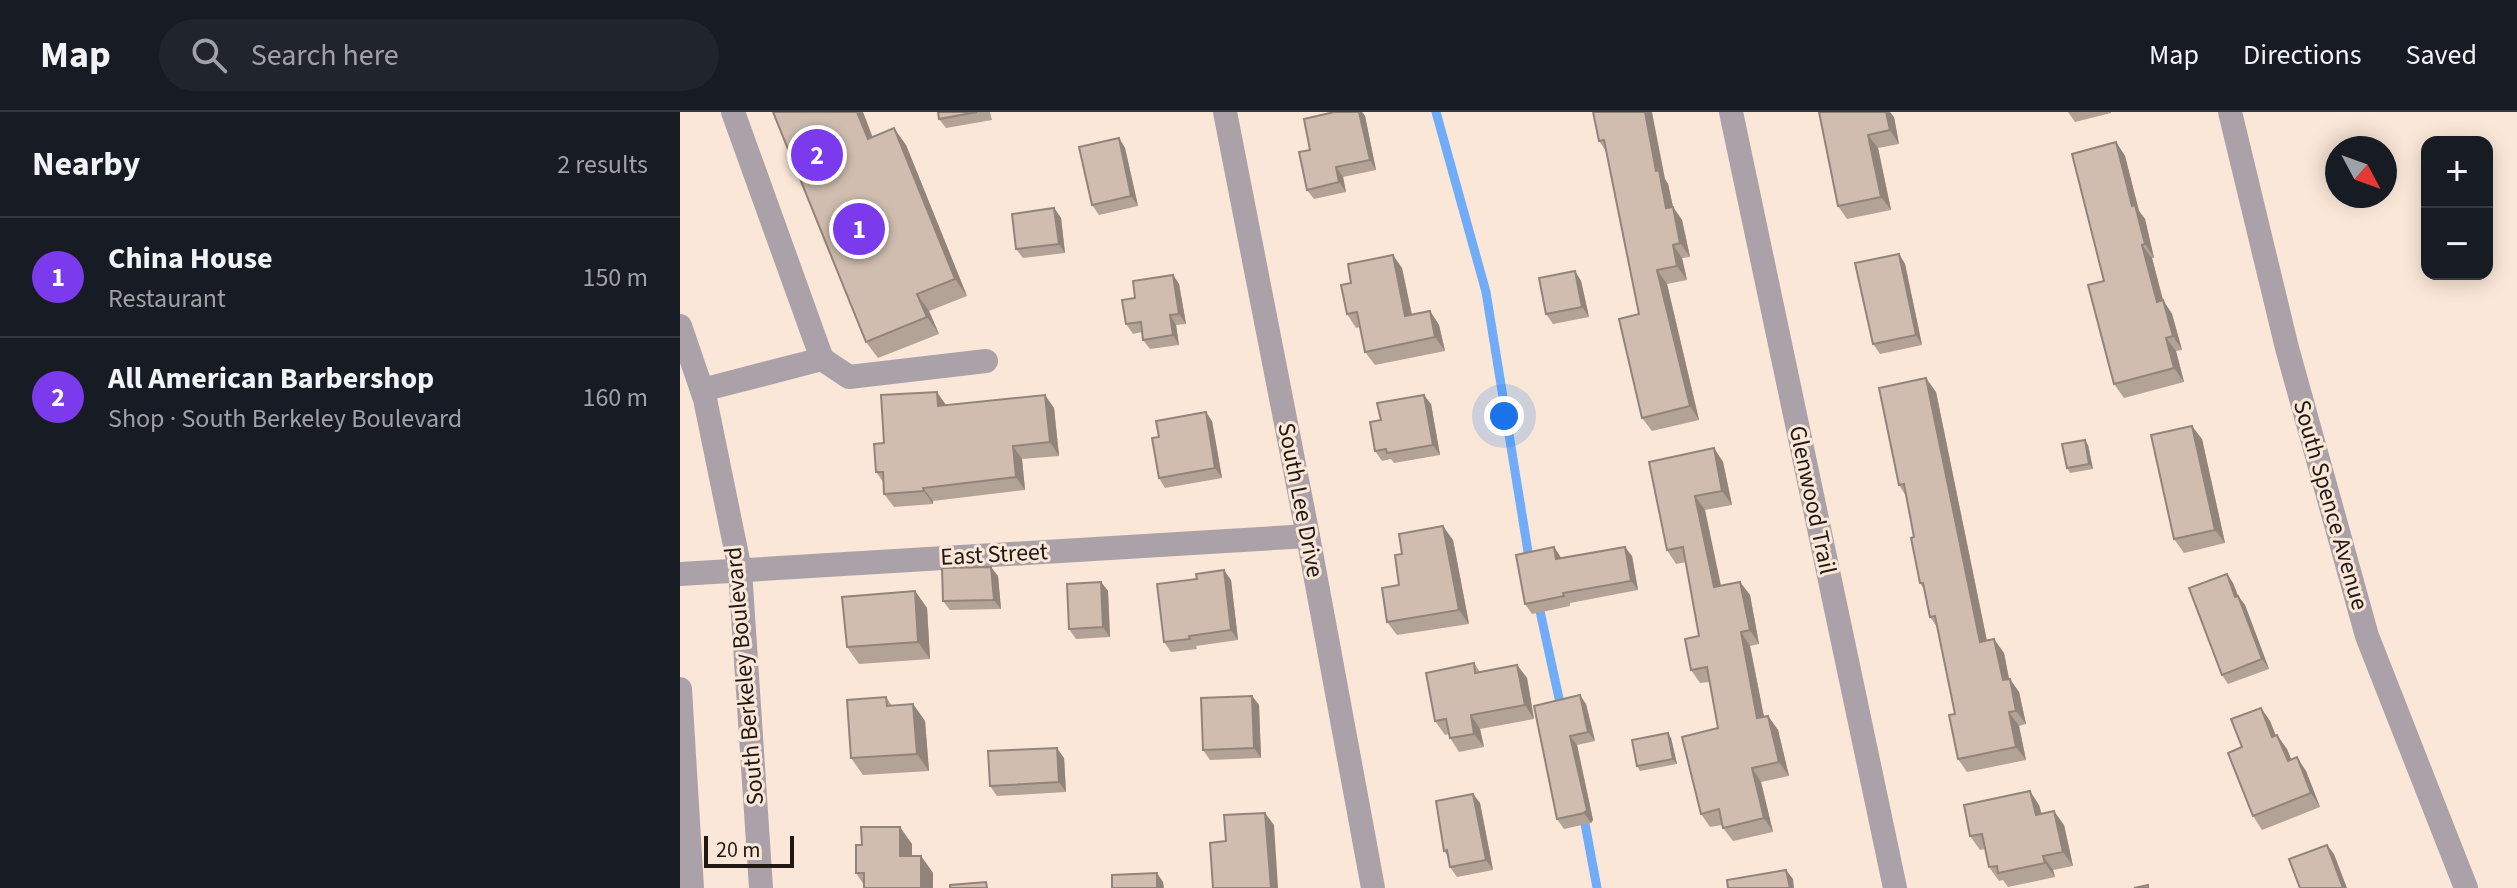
<!DOCTYPE html>
<html lang="en">
<head>
<meta charset="utf-8">
<style>
	:root { --surface:#171b24; --page:#20242c; --text:#f1f3f6; --muted:#9ea1a6; --line:#363941; --accent:#7c3aed }
	body { margin:0; font-family:"Source Sans 3",sans-serif; background:var(--page); color:var(--text) }
	.controls { position:absolute; right:24px; top:24px; display:grid; overflow:hidden; border-radius:16px; box-shadow:0 4px 20px #0003 }
	.controls button { width:72px; height:72px; display:grid; place-items:center; padding:0; border:0; border-bottom:2px solid var(--line); background:var(--surface); color:var(--text); font:40px sans-serif }
	.compass { position:absolute; left:1645px; top:24px; width:72px; height:72px; border-radius:50%; background:var(--surface); box-shadow:0 4px 20px #0003; rotate:131deg }
	.scale { position:absolute; left:24px; bottom:20px; width:90px; box-sizing:border-box; padding-left:8px; border:4px solid #1f1813; border-top:0; font-size:22px; line-height:28px; white-space:nowrap; color:#1f1813; -webkit-text-stroke:6px #fae7d8; paint-order:stroke }
	.you { position:absolute; left:824px; top:304px; width:28px; height:28px; margin:-20px; border:6px solid #fff; border-radius:50%; background:#1a73e8; box-shadow:0 0 0 12px #1a73e833 }
	.badge { display:grid; place-items:center; width:52px; height:52px; border-radius:50%; background:var(--accent); color:#fff; font-size:26px; font-weight:700 }
	.pin { position:absolute; translate:-50% -50%; border:4px solid #fff; box-shadow:0 2px 8px #0006 }
	.list { margin:0; padding:0; list-style:none }
	h2 { display:flex; justify-content:space-between; align-items:center; height:104px; margin:0; padding:0 32px; font-size:34px }
	h2 small { font-size:26px; font-weight:400; color:var(--muted) }
	.list li { display:grid; grid-template-columns:52px 1fr auto; gap:24px; align-items:center; box-sizing:border-box; height:120px; padding:0 32px; border-top:2px solid var(--line) }
	.list b { display:block; font-size:30px; white-space:nowrap }
	.list p { margin:0; font-size:26px; white-space:nowrap; color:var(--muted) }
	.list em { font-size:26px; font-style:normal; color:var(--muted) }
	.icon { flex:none; width:44px; height:44px; fill:none; stroke:currentColor; stroke-width:2; stroke-linecap:round; stroke-linejoin:round }
	.map { position:relative; flex:none; width:1837px; height:776px; overflow:hidden }
	header { display:flex; align-items:center; gap:48px; box-sizing:border-box; height:112px; padding:0 40px; background:var(--surface); border-bottom:2px solid var(--line) }
	header strong { font-size:38px }
	nav { display:flex; gap:44px; margin-inline-start:auto; font-size:28px }
	.search { width:560px; height:72px; background:var(--page); display:flex; align-items:center; gap:20px; box-sizing:border-box; padding:0 28px; border-radius:44px; color:var(--muted); font-size:30px }
	main { display:flex }
	aside { flex:1; background:var(--surface) }
	.map>svg:first-child { display:block }
	.lines { fill:none; stroke-linecap:round; stroke-linejoin:round }
	.stream { stroke:#70acf7; stroke-width:9 }
	.minor { stroke:#aaa2a8; stroke-width:24 }
	.wall { fill:#b3a396 }
	.shaded-wall { fill:#92847a }
	.building { fill:#d0bdaf; stroke:#92847a; stroke-width:2 }
	.labels { text-anchor:middle; stroke-width:6; stroke-linejoin:round; paint-order:stroke }
	.street-label { font-size:24px; fill:#1f1813; stroke:#fae7d8 }
</style>
</head>
<body>
<header>
<strong>Map</strong>
<div class="search"><svg class="icon" aria-label="search" viewBox="0 0 24 24"><circle cx="10" cy="10" r="6"/><path d="M15 15l6 6"/></svg>Search here</div>
<nav><a>Map</a><a>Directions</a><a>Saved</a></nav>
</header>
<main>
<aside>
<h2>Nearby<small>2 results</small></h2>
<ul class="list">
<li><span class="badge">1</span><div><b>China House</b><p>Restaurant</p></div><em>150 m</em></li>
<li><span class="badge">2</span><div><b>All American Barbershop</b><p>Shop · South Berkeley Boulevard</p></div><em>160 m</em></li>
</ul>
</aside>
<div class="map">
<svg width="1837" height="776" viewBox="0 0 1837 776">
	<rect width="100%" height="100%" fill="#fae7d8"/>
	<g class="lines">
		<g class="stream">
			<polyline points="756,0 806,180 850,452"/>
			<polyline points="858,490 882,600"/>
			<polyline points="903,701 917,776"/>
		</g>
		<g class="minor">
			<polyline points="545,0 628,424 693,776"/>
			<polyline points="1051,0 1215,776"/>
			<polyline points="1550,0 1607,236 1687,524 1786,776"/>
			<polyline points="0,214 25,287 60,458 81,776"/>
			<polyline points="142,247 169,265 306,249"/>
			<polyline points="22,278 142,247 53,0"/>
			<polyline points="0,462 628,424"/>
			<polyline points="0,577 12,776"/>
		</g>
	</g>
	<g class="wall">
		<polygon points="258,0 310,0 312,8 266,16 259,7"/>
		<polygon points="654,0 682,0 685,4 696,58 663,65 666,80 634,87 627,78 630,38"/>
		<polygon points="913,0 985,67 988,72 993,95 1002,108 1010,145 1002,146 1007,168 987,172 1019,308 972,319 962,306 959,202 926,39 919,29"/>
		<polygon points="1139,0 1214,5 1219,32 1198,36 1211,98 1167,107 1158,94"/>
		<polygon points="1388,0 1431,0 1431,1 1395,10"/>
		<polygon points="193,25 226,33 287,184 249,199 259,222 198,246 186,230"/>
		<polygon points="439,26 445,36 458,94 419,103 412,93"/>
		<polygon points="1436,30 1445,44 1459,99 1465,107 1474,146 1472,146 1483,188 1492,202 1502,238 1496,239 1504,270 1444,286 1434,272 1424,169"/>
		<polygon points="374,96 381,106 385,141 343,146 336,137"/>
		<polygon points="1219,142 1225,152 1242,233 1200,242 1193,232"/>
		<polygon points="722,156 732,203 750,199 759,213 765,239 695,253 685,240 680,215 676,216 667,202"/>
		<polygon points="895,159 901,169 909,205 873,212 866,202"/>
		<polygon points="493,163 499,172 506,212 496,213 499,233 470,237 463,228 462,220 453,222 446,212 455,186"/>
		<polygon points="1256,280 1307,529 1324,541 1329,567 1339,580 1346,612 1339,614 1346,648 1287,660 1278,647 1275,602 1257,515 1250,505 1244,477 1240,471 1234,425 1226,384 1219,373"/>
		<polygon points="751,292 760,343 714,351 711,347 702,349 695,339 701,308"/>
		<polygon points="266,293 374,296 379,344 342,347 345,378 253,389 253,392 214,395 204,382 204,371 196,360 204,331"/>
		<polygon points="532,309 542,366 485,376 479,366"/>
		<polygon points="1522,327 1545,431 1504,441 1494,427"/>
		<polygon points="1408,333 1413,357 1390,361 1387,356"/>
		<polygon points="1034,336 1043,350 1052,393 1025,398 1040,474 1060,470 1070,483 1079,532 1070,534 1084,605 1088,604 1098,618 1109,664 1081,670 1093,720 1053,729 1043,716 1042,713 1030,715 1021,702 1038,616 1029,570 1020,571 1011,558 1019,524 1006,450 996,452 987,438"/>
		<polygon points="773,428 789,512 717,523 707,510 719,473"/>
		<polygon points="874,435 881,446 952,444 958,478 890,491 890,494 852,502 845,492"/>
		<polygon points="1547,462 1553,471 1558,484 1565,493 1589,557 1548,572 1542,563"/>
		<polygon points="318,464 321,497 270,498 263,489"/>
		<polygon points="551,468 558,528 516,534 517,537 491,540 484,530"/>
		<polygon points="421,470 428,479 430,525 396,527 389,517"/>
		<polygon points="235,479 247,496 250,547 179,552 167,535"/>
		<polygon points="794,551 800,560 837,553 847,566 854,607 800,617 804,635 779,640 770,626 769,622 765,623 755,609"/>
		<polygon points="572,584 579,593 581,646 530,648 523,638"/>
		<polygon points="206,585 212,594 233,592 245,609 249,659 183,663 171,646"/>
		<polygon points="906,592 915,629 897,633 913,708 911,711 884,717 877,707 854,594"/>
		<polygon points="1581,596 1590,609 1596,624 1607,637 1611,647 1626,659 1640,695 1582,718 1573,704"/>
		<polygon points="991,626 997,652 960,659 957,654"/>
		<polygon points="384,646 386,680 317,684 310,674"/>
		<polygon points="793,682 800,691 813,758 777,765 770,755 768,745 764,739"/>
		<polygon points="1359,693 1362,702 1384,713 1393,754 1373,758 1375,765 1328,775 1323,768 1319,769 1309,755 1305,737 1300,738 1290,724"/>
		<polygon points="232,732 232,744 241,744 253,761 253,776 184,776 184,773 176,761 182,733"/>
	</g>
	<g class="shaded-wall">
		<polygon points="177,0 183,0 200,44 188,27"/>
		<polygon points="679,0 682,0 685,4 696,58 690,48"/>
		<polygon points="965,0 972,0 985,67 988,72 993,95 1002,108 1010,145 1000,131 986,96 976,59"/>
		<polygon points="1206,0 1210,0 1214,5 1219,32 1210,18"/>
		<polygon points="214,16 226,33 287,184 275,167"/>
		<polygon points="1188,23 1198,36 1211,98 1201,85"/>
		<polygon points="439,26 445,36 458,94 451,84"/>
		<polygon points="1436,30 1445,44 1459,99 1465,107 1474,146 1465,132 1452,94"/>
		<polygon points="656,55 663,65 666,80 659,70"/>
		<polygon points="374,96 381,106 385,141 379,132"/>
		<polygon points="993,133 1002,146 1007,168 997,154"/>
		<polygon points="1462,133 1472,146 1487,204 1477,190"/>
		<polygon points="1219,142 1225,152 1242,233 1236,223"/>
		<polygon points="713,143 722,156 735,218 725,204"/>
		<polygon points="977,158 987,172 1019,308 1010,294"/>
		<polygon points="895,159 901,169 909,205 902,195"/>
		<polygon points="493,163 499,172 506,212 499,202"/>
		<polygon points="237,182 249,199 259,222 247,205"/>
		<polygon points="1483,188 1492,202 1502,238 1493,224"/>
		<polygon points="750,199 759,213 765,239 755,225"/>
		<polygon points="490,203 496,213 499,233 493,223"/>
		<polygon points="1486,226 1496,239 1504,270 1494,256"/>
		<polygon points="1246,266 1256,280 1310,544 1300,530"/>
		<polygon points="257,280 266,293 258,294"/>
		<polygon points="365,283 374,296 379,344 370,330"/>
		<polygon points="744,283 751,292 760,343 753,333"/>
		<polygon points="526,300 532,309 542,366 535,356"/>
		<polygon points="1512,314 1522,327 1545,431 1535,418"/>
		<polygon points="1405,328 1408,333 1413,357 1409,352"/>
		<polygon points="333,334 342,347 345,378 336,365"/>
		<polygon points="1034,336 1043,350 1052,393 1042,379"/>
		<polygon points="243,376 253,389 253,392 244,379"/>
		<polygon points="1015,384 1025,398 1044,488 1034,475"/>
		<polygon points="763,414 773,428 789,512 779,498"/>
		<polygon points="874,435 880,444 883,456 876,447"/>
		<polygon points="945,435 952,444 958,478 951,469"/>
		<polygon points="311,455 318,464 321,497 314,488"/>
		<polygon points="544,458 551,468 558,528 551,518"/>
		<polygon points="1547,462 1553,471 1562,494 1555,485"/>
		<polygon points="421,470 428,479 430,525 423,515"/>
		<polygon points="1060,470 1070,483 1079,532 1070,518"/>
		<polygon points="235,479 247,496 250,547 238,530"/>
		<polygon points="1558,484 1565,493 1589,557 1582,547"/>
		<polygon points="1061,520 1070,534 1087,620 1077,606"/>
		<polygon points="1314,527 1324,541 1332,582 1323,568"/>
		<polygon points="837,553 847,566 854,607 845,593"/>
		<polygon points="1330,567 1339,580 1346,612 1336,599"/>
		<polygon points="900,583 906,592 915,629 908,620"/>
		<polygon points="572,584 579,593 581,646 574,636"/>
		<polygon points="233,592 245,609 249,659 237,642"/>
		<polygon points="1581,596 1590,609 1602,639 1592,625"/>
		<polygon points="1329,600 1339,614 1346,648 1336,635"/>
		<polygon points="791,603 800,617 804,635 794,622"/>
		<polygon points="1088,604 1098,618 1109,664 1099,650"/>
		<polygon points="988,621 991,626 997,652 993,647"/>
		<polygon points="1597,623 1607,637 1617,662 1608,649"/>
		<polygon points="890,624 897,633 913,708 911,711 904,701"/>
		<polygon points="377,636 384,646 386,680 379,670"/>
		<polygon points="1617,645 1626,659 1640,695 1631,681"/>
		<polygon points="1072,656 1081,670 1093,720 1084,706"/>
		<polygon points="1350,679 1359,693 1365,717 1356,703"/>
		<polygon points="793,682 800,691 813,758 806,748"/>
		<polygon points="1374,699 1384,713 1393,754 1383,740"/>
		<polygon points="585,701 594,713 598,776 591,776"/>
		<polygon points="220,715 232,732 232,761 220,744"/>
		<polygon points="1647,733 1654,742 1667,776 1663,776"/>
		<polygon points="241,744 253,761 253,776 241,776"/>
		<polygon points="1363,744 1373,758 1375,765 1365,751"/>
		<polygon points="1106,758 1113,767 1114,776 1110,776"/>
		<polygon points="477,761 483,770 484,776 477,776"/>
	</g>
	<g class="building">
		<polygon points="93,0 177,0 188,27 214,16 275,167 237,182 247,205 186,230"/>
		<polygon points="258,0 297,0 259,7"/>
		<polygon points="654,0 679,0 690,48 656,55 659,70 627,78 619,40 630,38 624,7"/>
		<polygon points="913,0 965,0 976,59 979,58 986,96 993,95 1000,131 993,133 997,154 977,158 1010,294 962,306 939,207 959,202 924,28 919,29"/>
		<polygon points="1139,0 1206,0 1210,18 1188,23 1201,85 1158,94"/>
		<polygon points="439,26 451,84 412,93 399,35"/>
		<polygon points="1436,30 1452,94 1455,93 1465,132 1462,133 1477,190 1483,188 1493,224 1486,226 1494,256 1434,272 1408,173 1424,169 1392,42"/>
		<polygon points="374,96 379,132 336,137 332,102"/>
		<polygon points="1219,142 1236,223 1193,232 1175,151"/>
		<polygon points="713,143 725,204 750,199 755,225 685,240 677,200 667,202 661,173 671,171 668,152"/>
		<polygon points="895,159 902,195 866,202 859,166"/>
		<polygon points="493,163 499,202 490,203 493,223 463,228 461,210 446,212 442,188 455,186 453,169"/>
		<polygon points="1246,266 1300,530 1314,527 1323,568 1330,567 1336,599 1329,600 1336,635 1278,647 1269,603 1275,602 1255,504 1250,505 1243,471 1240,471 1231,426 1234,425 1224,372 1219,373 1199,276"/>
		<polygon points="257,280 258,294 365,283 370,330 333,334 336,365 243,376 244,379 204,382 203,360 196,360 194,332 204,331 201,283"/>
		<polygon points="744,283 753,333 707,341 706,337 695,339 690,310 701,308 697,291"/>
		<polygon points="526,300 535,356 479,366 472,326 479,325 476,309"/>
		<polygon points="1512,314 1535,418 1494,427 1471,323"/>
		<polygon points="1405,328 1409,352 1387,356 1382,332"/>
		<polygon points="1034,336 1042,379 1015,384 1034,475 1060,470 1070,518 1061,520 1077,606 1088,604 1099,650 1072,656 1084,706 1043,716 1039,697 1021,702 1002,625 1038,616 1027,555 1011,558 1005,527 1019,524 1003,435 987,438 969,350"/>
		<polygon points="763,414 779,498 707,510 702,476 719,473 715,443 722,442 719,422"/>
		<polygon points="874,435 876,447 945,435 951,469 883,481 884,484 845,492 836,443"/>
		<polygon points="311,455 314,488 263,489 262,456"/>
		<polygon points="544,458 551,518 509,524 510,527 484,530 477,472 517,467 516,462"/>
		<polygon points="1547,462 1555,485 1558,484 1582,547 1542,563 1509,476"/>
		<polygon points="421,470 423,515 389,517 387,472"/>
		<polygon points="235,479 238,530 167,535 162,485"/>
		<polygon points="794,551 795,561 837,553 845,593 791,603 794,622 770,626 766,607 755,609 746,561"/>
		<polygon points="900,583 908,620 890,624 907,698 904,701 877,707 854,594"/>
		<polygon points="572,584 574,636 523,638 521,586"/>
		<polygon points="206,585 207,594 233,592 237,642 171,646 167,588"/>
		<polygon points="1581,596 1592,625 1597,623 1608,649 1617,645 1631,681 1573,704 1548,641 1562,635 1551,607"/>
		<polygon points="988,621 993,647 957,654 952,628"/>
		<polygon points="377,636 379,670 310,674 308,639"/>
		<polygon points="1350,679 1356,703 1374,699 1383,740 1363,744 1365,751 1318,761 1317,754 1309,755 1302,722 1290,724 1284,693"/>
		<polygon points="793,682 806,748 770,755 767,738 764,739 756,689"/>
		<polygon points="585,701 591,776 533,776 530,731 546,729 544,703"/>
		<polygon points="181,715 220,715 220,744 241,744 241,776 184,776 184,761 176,761 176,733 182,733"/>
		<polygon points="1647,733 1663,776 1620,776 1609,747"/>
		<polygon points="1106,758 1110,776 1048,776 1047,768"/>
		<polygon points="477,761 477,776 432,776 432,763"/>
		<polygon points="306,770 307,776 270,776 270,773"/>
		<polygon points="1468,773 1468,776 1454,776"/>
	</g>
	<g class="labels">
		<g class="street-label">
			<text transform="translate(621 388) rotate(79)" y="8">South Lee Drive</text>
			<text transform="translate(1133 388) rotate(78)" y="8">Glenwood Trail</text>
			<text transform="translate(1651 393) rotate(74)" y="8">South Spence Avenue</text>
			<text transform="translate(314 442) rotate(-3)" y="8">East Street</text>
			<text transform="translate(64 564) rotate(-95)" y="8">South Berkeley Boulevard</text>
		</g>
	</g>
</svg>
<div class="controls">
<button>+</button>
<button>−</button>
</div>
<svg class="compass" viewBox="-18 -18 36 36"><path d="M0-13l5 13h-10z" fill="#e53935"/><path d="M0 13l5-13h-10z" fill="#9ea1a6"/></svg>
<div class="scale">20 m</div>
<div class="you"></div>
<div class="pin badge" style="left:179px;top:117px">1</div>
<div class="pin badge" style="left:137px;top:43px">2</div>
</div>
</main>
</body>
</html>
